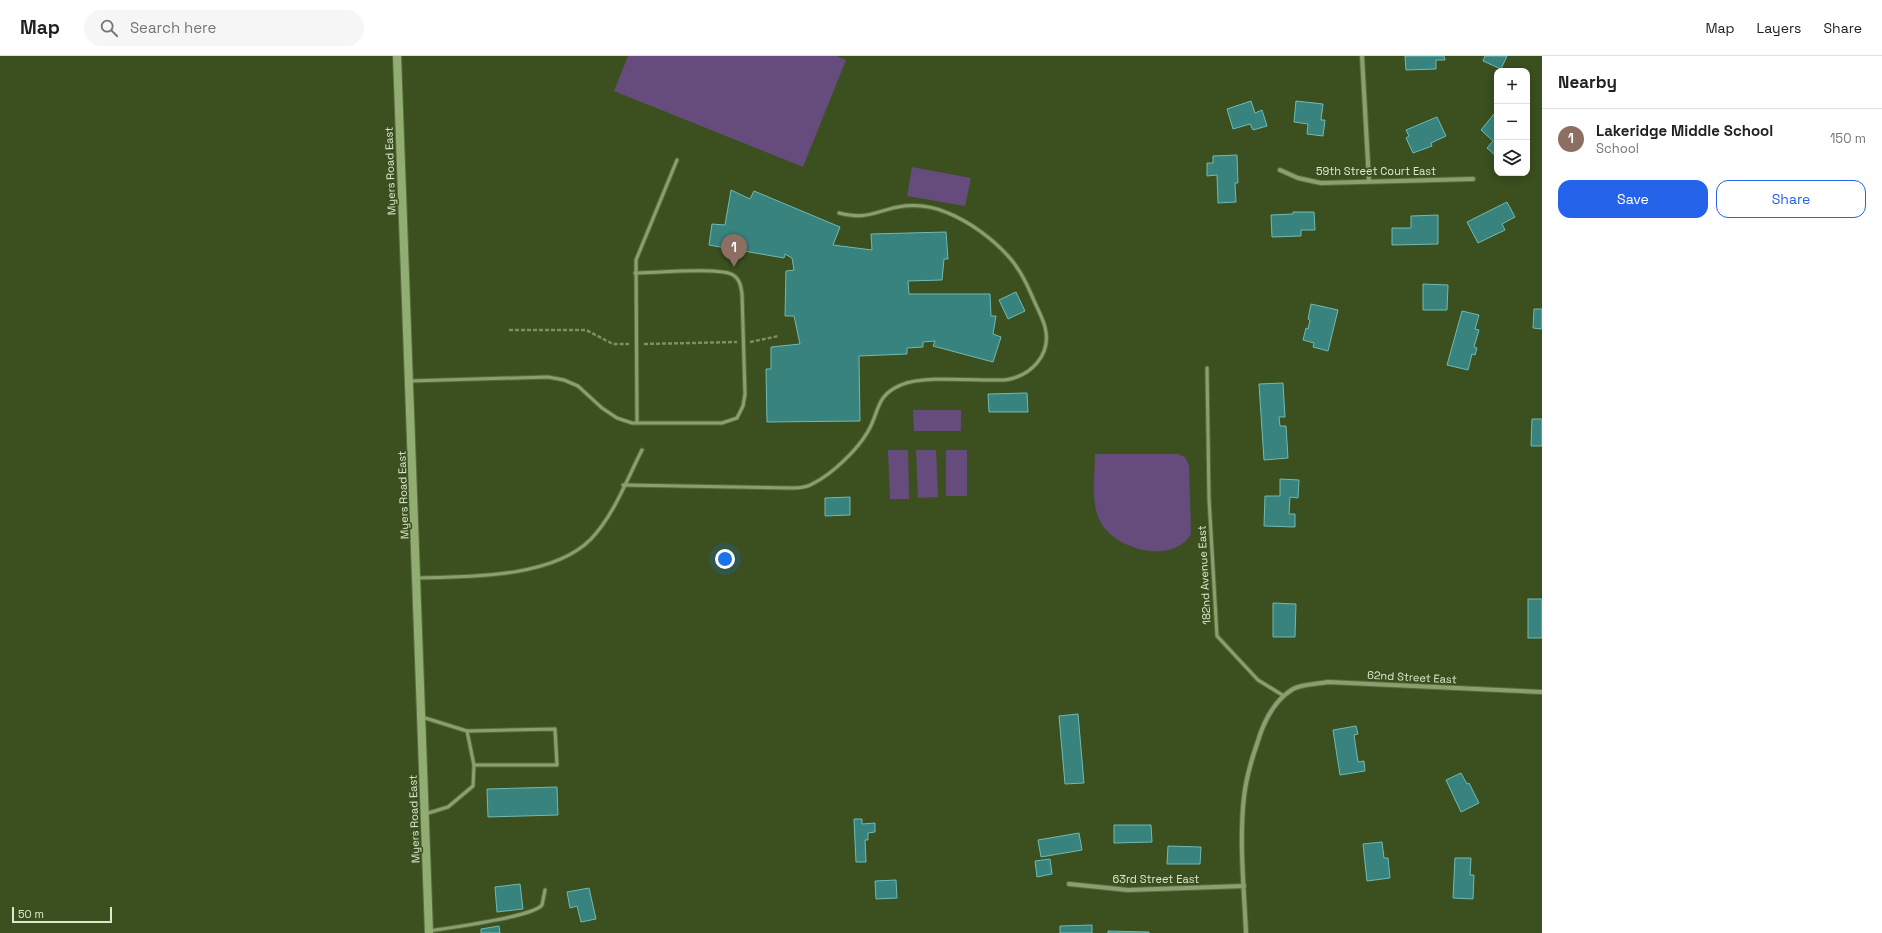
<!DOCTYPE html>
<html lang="en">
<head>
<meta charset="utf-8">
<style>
	:root { --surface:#fff; --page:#f6f6f6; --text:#202124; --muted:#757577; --line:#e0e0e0; --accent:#2563eb }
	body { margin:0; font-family:"Space Grotesk",sans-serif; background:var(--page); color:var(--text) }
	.controls { position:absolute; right:12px; top:12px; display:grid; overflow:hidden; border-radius:8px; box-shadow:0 2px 10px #0003 }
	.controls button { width:36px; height:36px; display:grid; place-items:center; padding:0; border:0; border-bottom:1px solid var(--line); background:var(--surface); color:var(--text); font:20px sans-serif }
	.scale { position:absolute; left:12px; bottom:10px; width:100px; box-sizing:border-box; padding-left:4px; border:2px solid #dde9cf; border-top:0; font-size:11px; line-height:14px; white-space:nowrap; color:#dde9cf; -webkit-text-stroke:3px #3b4f1f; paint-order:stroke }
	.you { position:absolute; left:725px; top:503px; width:14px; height:14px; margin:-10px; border:3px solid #fff; border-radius:50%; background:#1a73e8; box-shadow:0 0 0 6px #1a73e833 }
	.badge { display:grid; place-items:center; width:26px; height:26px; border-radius:50%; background:var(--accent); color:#fff; font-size:13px; font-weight:700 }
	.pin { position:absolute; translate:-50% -33px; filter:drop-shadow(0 1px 2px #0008) }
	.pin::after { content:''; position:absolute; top:21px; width:14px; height:12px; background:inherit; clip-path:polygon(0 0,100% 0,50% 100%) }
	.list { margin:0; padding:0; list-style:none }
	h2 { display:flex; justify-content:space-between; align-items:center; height:52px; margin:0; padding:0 16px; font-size:17px }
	h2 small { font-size:13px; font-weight:400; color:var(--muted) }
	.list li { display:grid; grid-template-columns:26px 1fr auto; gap:12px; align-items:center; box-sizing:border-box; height:60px; padding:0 16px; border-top:1px solid var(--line) }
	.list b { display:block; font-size:15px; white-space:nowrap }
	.list p { margin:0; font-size:13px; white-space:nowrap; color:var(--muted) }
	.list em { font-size:13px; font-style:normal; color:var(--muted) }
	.actions { display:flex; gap:8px; padding:12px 16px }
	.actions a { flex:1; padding:9px 0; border:1px solid var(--accent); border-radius:12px; text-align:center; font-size:14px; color:var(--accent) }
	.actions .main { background:var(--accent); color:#fff }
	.icon { flex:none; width:22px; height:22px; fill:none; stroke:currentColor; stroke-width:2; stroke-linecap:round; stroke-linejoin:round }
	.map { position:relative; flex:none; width:1542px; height:877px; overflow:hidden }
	header { display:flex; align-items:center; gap:24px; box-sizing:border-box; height:56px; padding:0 20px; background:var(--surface); border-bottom:1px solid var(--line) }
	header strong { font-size:19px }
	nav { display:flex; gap:22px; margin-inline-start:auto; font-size:14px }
	.search { width:280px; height:36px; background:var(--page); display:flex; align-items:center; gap:10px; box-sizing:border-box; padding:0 14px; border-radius:22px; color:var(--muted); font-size:15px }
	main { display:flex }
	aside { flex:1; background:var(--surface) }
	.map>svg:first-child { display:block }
	.green { fill:#664c7d }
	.building { fill:#38837d; stroke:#70bbb4 }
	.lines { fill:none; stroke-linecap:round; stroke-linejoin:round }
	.lane-casing { stroke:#5a6a40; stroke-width:5 }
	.street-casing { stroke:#5a6a40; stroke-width:6 }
	.secondary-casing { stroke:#5a6a40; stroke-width:10 }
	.path { stroke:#7d8e67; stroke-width:2.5; stroke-dasharray:4 2; stroke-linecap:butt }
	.lane { stroke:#89a06e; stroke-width:3 }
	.street { stroke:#89a06e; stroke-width:4 }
	.secondary { stroke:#92ad72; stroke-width:8 }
	.labels { text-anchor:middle; stroke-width:3.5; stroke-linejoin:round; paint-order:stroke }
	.street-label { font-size:11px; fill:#dde9cf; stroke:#3b4f1f }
</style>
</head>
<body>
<header>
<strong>Map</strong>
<div class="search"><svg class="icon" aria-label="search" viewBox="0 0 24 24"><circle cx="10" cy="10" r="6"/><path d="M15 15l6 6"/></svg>Search here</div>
<nav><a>Map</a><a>Layers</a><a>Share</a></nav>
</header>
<main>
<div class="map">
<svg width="1542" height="877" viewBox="0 0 1542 877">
	<rect width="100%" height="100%" fill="#3b4f1f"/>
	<g class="green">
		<polygon points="628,0 837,0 846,4 803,111 614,35"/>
		<polygon points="912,111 971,122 965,150 907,140"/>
		<polygon points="913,354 961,354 961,375 914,375"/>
		<polygon points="888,394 908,394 909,443 890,443"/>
		<polygon points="916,394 936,394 938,441 918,442"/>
		<rect x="946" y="394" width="21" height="46"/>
		<path d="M1095,398H1178L1185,401L1189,410L1191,478C1173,509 1114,494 1100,465C1090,445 1095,419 1095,398Z"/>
	</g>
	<g class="building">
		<polygon points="1405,0 1444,0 1445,4 1436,4 1436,13 1406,14"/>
		<polygon points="1485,0 1507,0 1501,13 1483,5"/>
		<polygon points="1251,45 1255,57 1262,54 1267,70 1253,74 1250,68 1233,73 1227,53"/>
		<polygon points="1296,45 1323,48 1321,64 1325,64 1323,80 1307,78 1308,68 1294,66"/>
		<polygon points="1494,58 1497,60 1497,101 1487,92 1493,85 1481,74"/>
		<polygon points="1437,61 1446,80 1431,87 1432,90 1413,97 1406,82 1409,80 1406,74"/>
		<polygon points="1237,99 1238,127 1235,127 1236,146 1218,147 1217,119 1207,120 1207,107 1213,107 1213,100"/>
		<polygon points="731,134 750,143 754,135 840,171 833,189 872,194 871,178 946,176 948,203 944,203 942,224 908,225 909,238 990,238 991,260 996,260 993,278 1001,281 993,306 933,290 935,285 923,286 923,291 907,292 907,298 859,300 860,365 767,366 766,313 771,313 771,291 800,288 794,260 785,260 786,215 794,214 792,202 785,198 784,202 709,189 712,168 725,169"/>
		<polygon points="1507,146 1515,161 1502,168 1505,174 1478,187 1467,166"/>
		<polygon points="1293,156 1314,156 1315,174 1301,174 1301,180 1272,181 1271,159 1293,158"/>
		<polygon points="1438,159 1438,188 1392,189 1392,172 1411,172 1411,160"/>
		<polygon points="1423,228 1448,229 1447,254 1423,254"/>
		<polygon points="1016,236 1025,255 1008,263 999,244"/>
		<polygon points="1311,248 1338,254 1328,295 1313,291 1314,287 1303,284 1306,272 1308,273 1310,264 1308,263"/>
		<polygon points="1534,253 1542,253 1542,273 1533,272"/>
		<polygon points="1462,255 1479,259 1475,273 1479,274 1474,291 1477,292 1475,299 1472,298 1468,314 1447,309"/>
		<polygon points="1283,327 1285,361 1279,361 1280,370 1286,370 1288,402 1264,404 1259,328"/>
		<polygon points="1027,337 1028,356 989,356 988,338"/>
		<polygon points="1532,363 1542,363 1542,390 1531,390"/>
		<polygon points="1280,423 1299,424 1298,442 1290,441 1289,458 1295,458 1295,471 1264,470 1265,440 1280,440"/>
		<polygon points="850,441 850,459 825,460 825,442"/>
		<rect x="1528" y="543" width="14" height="39"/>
		<polygon points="1273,547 1296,548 1295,581 1273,581"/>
		<polygon points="1078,658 1084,727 1065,728 1059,660"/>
		<polygon points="1356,670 1358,678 1354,679 1358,706 1364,705 1365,715 1340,719 1333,674"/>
		<polygon points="1461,717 1467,728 1469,727 1479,747 1461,756 1446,724"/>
		<polygon points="557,731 558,759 488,761 487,733"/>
		<polygon points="854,763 862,763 862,768 875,767 875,776 868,777 868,784 865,784 866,806 856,806"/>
		<polygon points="1114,769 1151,769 1152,786 1114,787"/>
		<polygon points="1079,777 1082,794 1041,801 1038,784"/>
		<polygon points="1382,786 1384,802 1388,802 1390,822 1367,825 1363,788"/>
		<polygon points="1168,790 1201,791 1200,808 1167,808"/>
		<polygon points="1455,802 1471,802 1470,819 1474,819 1473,843 1453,842"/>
		<polygon points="1050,803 1052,818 1037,821 1035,805"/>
		<polygon points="896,824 897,842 876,843 875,825"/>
		<polygon points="520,828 523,853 497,856 495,831"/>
		<polygon points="589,832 596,863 581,866 577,850 570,852 567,836"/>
		<polygon points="1092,869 1092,877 1060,877 1060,870"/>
		<polygon points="499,870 500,877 481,877 481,873"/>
		<polygon points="1108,875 1149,876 1149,877 1108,877"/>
	</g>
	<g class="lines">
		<g class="lane-casing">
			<g id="lane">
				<polyline points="1207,312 1209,443 1217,580 1258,624 1284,640"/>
				<path d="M409,325L548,321L564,324L578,330L602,352L617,362L632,367H722L737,362L743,350L745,338L742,238C741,231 740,223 733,219C720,211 654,217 635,217"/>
				<polyline points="637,367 636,204 677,104"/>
				<path d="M623,429L793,432C801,432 808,431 814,427C832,418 857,394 867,377C880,357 874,340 901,329C923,319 979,325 1005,324C1031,320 1052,299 1045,271C1042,260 1036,250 1032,240C1026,226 1019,212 1009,201C993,183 970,166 948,157C932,150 915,148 898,151C873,156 867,164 839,157"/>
				<path d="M417,522C468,521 553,522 591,483C614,459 627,423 642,394"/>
				<polyline points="422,661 467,675 555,673 557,709 474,709 473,730 448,751 425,758"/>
				<polyline points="467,675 474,709"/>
				<path d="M429,875C448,872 533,861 542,849L545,834"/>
			</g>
		</g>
		<g class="street-casing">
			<g id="street">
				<polyline points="1362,0 1369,125"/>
				<polyline points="1280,114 1298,122 1321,127 1473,123"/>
				<polyline points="1069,828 1128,834 1244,830"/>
				<path d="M1246,877C1244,832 1239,785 1244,741C1246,723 1251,705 1257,688C1263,667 1273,645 1293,633C1302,628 1317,628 1328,626L1542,636"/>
			</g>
		</g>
		<g class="secondary-casing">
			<polyline id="secondary" points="397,0 429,877"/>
		</g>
		<g class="path">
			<polyline points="509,274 586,274 613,288 629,288"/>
			<polyline points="750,286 779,280"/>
			<polyline points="644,288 737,286"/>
		</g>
		<use href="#lane" class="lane"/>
		<use href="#street" class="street"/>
		<use href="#secondary" class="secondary"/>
	</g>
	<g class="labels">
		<g class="street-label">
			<text transform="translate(390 115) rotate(-92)" y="4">Myers Road East</text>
			<text x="1376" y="119">59th Street Court East</text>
			<text transform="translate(403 439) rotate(-92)" y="4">Myers Road East</text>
			<text transform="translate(1204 519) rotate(-93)" y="4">182nd Avenue East</text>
			<text transform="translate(1412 621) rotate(3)" y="4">62nd Street East</text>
			<text transform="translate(414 763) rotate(-92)" y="4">Myers Road East</text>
			<text x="1156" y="827">63rd Street East</text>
		</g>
	</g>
</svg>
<div class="controls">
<button>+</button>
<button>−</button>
<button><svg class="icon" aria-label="layers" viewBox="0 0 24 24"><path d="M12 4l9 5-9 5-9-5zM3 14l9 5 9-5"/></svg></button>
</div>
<div class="scale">50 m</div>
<div class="you"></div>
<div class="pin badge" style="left:734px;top:211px;background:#8d6e63">1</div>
</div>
<aside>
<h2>Nearby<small></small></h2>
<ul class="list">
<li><span class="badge" style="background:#8d6e63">1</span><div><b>Lakeridge Middle School</b><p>School</p></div><em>150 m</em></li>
</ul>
<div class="actions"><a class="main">Save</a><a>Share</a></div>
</aside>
</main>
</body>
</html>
